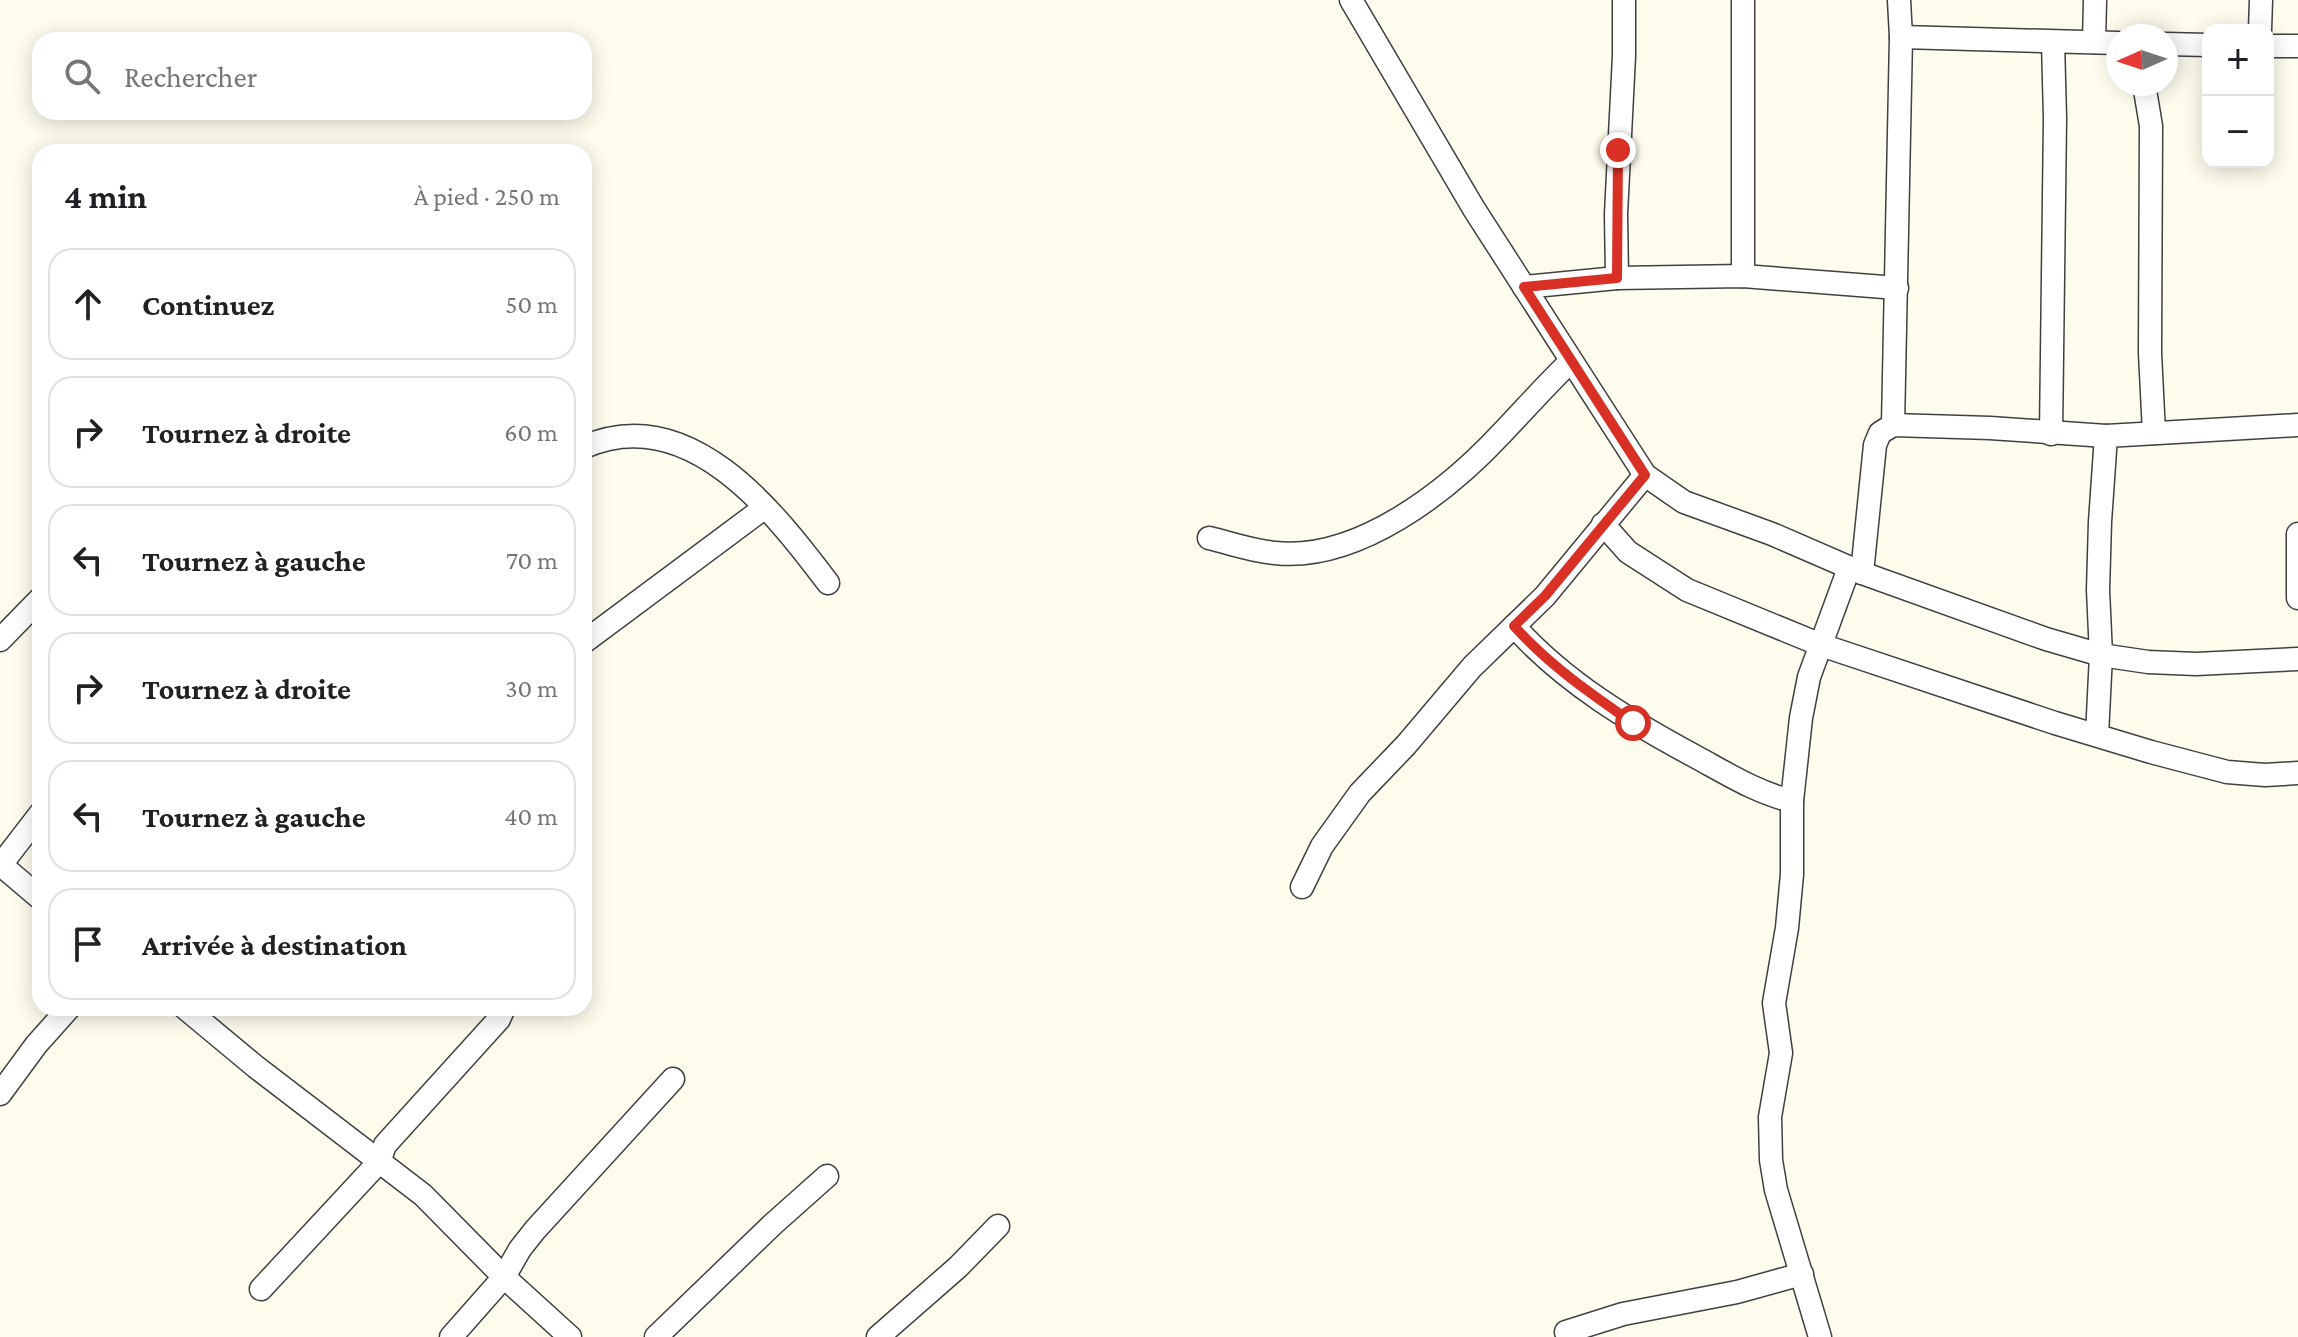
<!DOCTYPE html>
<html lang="fr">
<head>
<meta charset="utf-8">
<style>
	:root { --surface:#fff; --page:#f2f2f2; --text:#202124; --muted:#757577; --line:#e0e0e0 }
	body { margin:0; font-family:"Crimson Pro",serif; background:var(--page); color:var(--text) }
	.controls { position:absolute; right:24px; top:24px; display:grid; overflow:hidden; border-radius:16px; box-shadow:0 4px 20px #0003 }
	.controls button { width:72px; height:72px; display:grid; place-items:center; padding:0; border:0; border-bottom:2px solid var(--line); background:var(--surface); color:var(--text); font:40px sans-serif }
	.compass { position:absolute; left:2106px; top:24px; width:72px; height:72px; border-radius:50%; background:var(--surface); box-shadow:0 4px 20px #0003; rotate:267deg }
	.stop { position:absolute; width:24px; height:24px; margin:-18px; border:6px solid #d93025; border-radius:50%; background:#fff }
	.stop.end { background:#d93025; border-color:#fff; box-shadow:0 2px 8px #0008 }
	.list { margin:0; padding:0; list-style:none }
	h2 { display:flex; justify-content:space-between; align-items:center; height:104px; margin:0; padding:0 32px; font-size:34px }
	h2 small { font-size:26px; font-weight:400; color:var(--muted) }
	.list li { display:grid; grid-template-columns:52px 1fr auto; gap:24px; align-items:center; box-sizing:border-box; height:112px; margin:0 16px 16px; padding:0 16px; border:2px solid var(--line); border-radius:24px }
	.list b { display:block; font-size:30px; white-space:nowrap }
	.list em { font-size:26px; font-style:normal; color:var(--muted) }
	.icon { flex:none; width:44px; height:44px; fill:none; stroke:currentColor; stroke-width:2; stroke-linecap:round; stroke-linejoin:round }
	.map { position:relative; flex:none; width:2298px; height:1337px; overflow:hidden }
	.search { position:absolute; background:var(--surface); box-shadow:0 4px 20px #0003; left:32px; top:32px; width:560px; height:88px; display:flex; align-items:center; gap:20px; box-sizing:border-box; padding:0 28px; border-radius:24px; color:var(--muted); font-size:30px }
	.panel { position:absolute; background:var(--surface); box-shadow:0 4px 20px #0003; left:32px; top:144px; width:560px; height:872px; border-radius:24px }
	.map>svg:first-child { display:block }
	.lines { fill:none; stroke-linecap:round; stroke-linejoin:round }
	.minor-casing { stroke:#404040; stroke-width:25 }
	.minor { stroke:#fff; stroke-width:22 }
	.route { stroke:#d93025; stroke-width:10 }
</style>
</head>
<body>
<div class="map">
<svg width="2298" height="1337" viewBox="0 0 2298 1337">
	<rect width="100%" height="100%" fill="#fefced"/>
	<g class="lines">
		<g class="minor-casing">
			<g id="minor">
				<polyline points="1351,0 1474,209 1645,475 1684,502 1772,534 1862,573 2046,639 2101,655 2148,662 2196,664 2298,659"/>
				<polyline points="2260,30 2261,0"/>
				<polyline points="1901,37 2118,43"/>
				<polyline points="2094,42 2095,0"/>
				<polyline points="2166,44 2208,45"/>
				<polyline points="2268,46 2298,46"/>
				<polyline points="2144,84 2151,126 2150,353 2154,433"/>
				<polyline points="1743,276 1743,0"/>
				<polyline points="1617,278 1616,214 1624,56 1624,0"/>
				<polyline points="1524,287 1617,278 1743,276 1897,288"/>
				<polyline points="1893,425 1901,37 1899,0"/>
				<polyline points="2051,434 2055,118 2053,42"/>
				<path d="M584,447C688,401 773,510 828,583"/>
				<polyline points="1603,524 1628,552 1687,590 1821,645 2055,723 2151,752 2227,772 2265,775 2298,773"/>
				<polyline points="2298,534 2298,598"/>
				<path d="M1209,538C1230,543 1252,551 1275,553C1358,562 1448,491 1502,433C1525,409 1546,385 1570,362"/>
				<polyline points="1862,573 1875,445 1880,433 1893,425 1990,428 2106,436 2298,425"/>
				<path d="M1514,626C1565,683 1631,722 1698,758C1729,775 1758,793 1792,801"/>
				<polyline points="0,640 40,599"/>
				<polyline points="584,642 764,508"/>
				<polyline points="2097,735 2101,655 2098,590 2100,522 2106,436"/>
				<polyline points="0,864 40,898"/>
				<polyline points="0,866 40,814"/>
				<polyline points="1302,887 1322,846 1360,793 1406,745 1472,667 1545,596 1645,475"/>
				<polyline points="185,1008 256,1067 423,1195 504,1277 570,1337"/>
				<polyline points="0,1094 36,1045 69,1008"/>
				<polyline points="261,1289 379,1162 385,1145 499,1019 504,1008"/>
				<polyline points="1566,1332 1623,1314 1737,1292 1802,1274"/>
				<polyline points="451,1337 504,1277 520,1249 535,1230 673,1079"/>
				<polyline points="656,1337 772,1225 827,1176"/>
				<polyline points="878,1337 958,1267 998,1226"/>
				<polyline points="1820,1337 1776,1190 1771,1160 1770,1117 1781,1053 1774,1003 1787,928 1792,874 1792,801 1801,718 1809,677 1849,568"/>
			</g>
		</g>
		<use href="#minor" class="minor"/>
	</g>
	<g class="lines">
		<path class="route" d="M1618,150L1617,278L1524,287L1645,475L1545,596L1514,626C1549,665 1590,693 1633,723"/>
	</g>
</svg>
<div class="controls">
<button>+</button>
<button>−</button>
</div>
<svg class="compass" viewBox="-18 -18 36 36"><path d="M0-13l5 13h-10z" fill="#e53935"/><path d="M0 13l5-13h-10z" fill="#757577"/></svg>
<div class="stop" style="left:1633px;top:723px"></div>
<div class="stop end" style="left:1618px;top:150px"></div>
<div class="search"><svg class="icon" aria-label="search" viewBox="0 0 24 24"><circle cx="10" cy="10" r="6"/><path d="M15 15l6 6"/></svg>Rechercher</div>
<section class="panel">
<h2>4 min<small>À pied · 250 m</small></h2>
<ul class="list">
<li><svg class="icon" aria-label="ahead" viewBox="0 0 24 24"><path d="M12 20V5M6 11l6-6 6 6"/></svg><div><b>Continuez</b></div><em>50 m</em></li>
<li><svg class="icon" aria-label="right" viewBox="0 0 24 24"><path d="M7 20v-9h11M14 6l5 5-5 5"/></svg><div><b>Tournez à droite</b></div><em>60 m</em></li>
<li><svg class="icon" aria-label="left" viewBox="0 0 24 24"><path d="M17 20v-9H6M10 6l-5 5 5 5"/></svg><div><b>Tournez à gauche</b></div><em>70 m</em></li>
<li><svg class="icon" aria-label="right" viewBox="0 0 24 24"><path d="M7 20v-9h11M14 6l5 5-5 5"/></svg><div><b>Tournez à droite</b></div><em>30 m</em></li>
<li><svg class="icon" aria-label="left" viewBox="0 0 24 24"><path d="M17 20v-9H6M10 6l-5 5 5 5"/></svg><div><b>Tournez à gauche</b></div><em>40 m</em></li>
<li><svg class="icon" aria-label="arrive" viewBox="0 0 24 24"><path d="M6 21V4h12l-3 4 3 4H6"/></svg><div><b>Arrivée à destination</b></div></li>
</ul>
</section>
</div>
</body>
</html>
